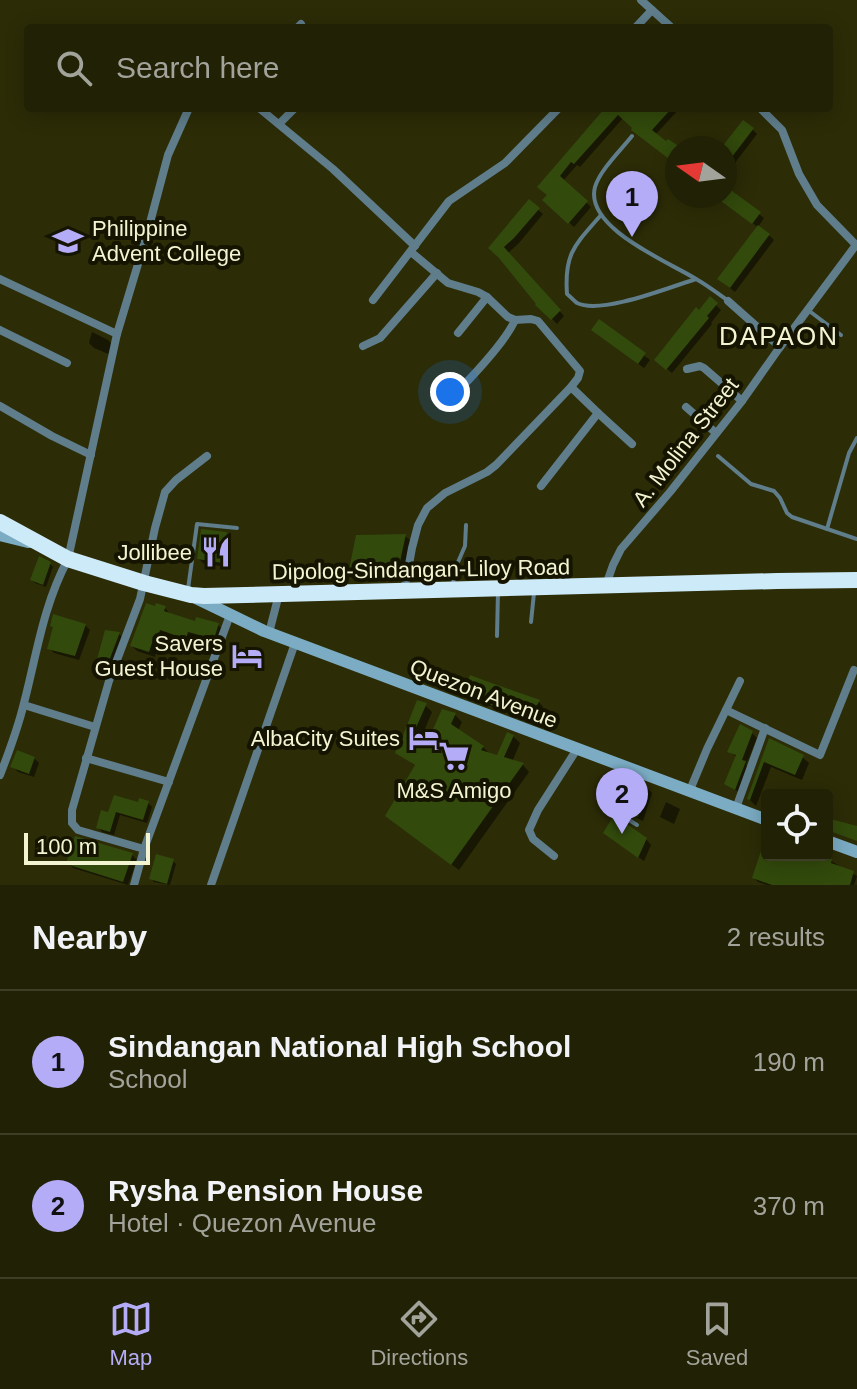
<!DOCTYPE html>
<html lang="en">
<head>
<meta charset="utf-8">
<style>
	:root { --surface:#212105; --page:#29290f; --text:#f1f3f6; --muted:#a2a39a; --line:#3e3e27; --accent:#b5acf8 }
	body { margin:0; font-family:Helvetica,sans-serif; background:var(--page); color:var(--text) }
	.controls { position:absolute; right:24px; bottom:24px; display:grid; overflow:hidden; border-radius:8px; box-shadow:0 4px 20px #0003 }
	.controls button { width:72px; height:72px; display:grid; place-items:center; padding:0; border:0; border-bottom:2px solid var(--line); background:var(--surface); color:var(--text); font:40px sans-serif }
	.compass { position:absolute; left:665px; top:136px; width:72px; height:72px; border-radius:50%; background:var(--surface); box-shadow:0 4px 20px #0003; rotate:284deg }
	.scale { position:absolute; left:24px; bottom:20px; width:126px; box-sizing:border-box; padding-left:8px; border:4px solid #f3f5d2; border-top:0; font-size:22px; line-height:28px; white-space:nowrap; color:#f3f5d2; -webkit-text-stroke:6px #141400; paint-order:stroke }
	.you { position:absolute; left:450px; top:392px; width:28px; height:28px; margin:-20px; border:6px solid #fff; border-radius:50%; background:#1a73e8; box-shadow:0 0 0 12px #1a73e833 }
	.badge { display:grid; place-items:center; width:52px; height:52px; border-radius:50%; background:var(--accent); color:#111; font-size:26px; font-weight:700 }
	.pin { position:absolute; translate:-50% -66px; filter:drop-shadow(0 2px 4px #0008) }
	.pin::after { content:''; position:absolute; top:42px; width:28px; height:24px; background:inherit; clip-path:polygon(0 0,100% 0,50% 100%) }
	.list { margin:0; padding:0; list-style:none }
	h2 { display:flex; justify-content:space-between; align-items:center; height:104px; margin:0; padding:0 32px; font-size:34px }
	h2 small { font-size:26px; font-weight:400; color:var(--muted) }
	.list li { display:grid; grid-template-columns:52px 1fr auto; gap:24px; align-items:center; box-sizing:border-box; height:144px; padding:0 32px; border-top:2px solid var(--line) }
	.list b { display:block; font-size:30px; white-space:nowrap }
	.list p { margin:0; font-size:26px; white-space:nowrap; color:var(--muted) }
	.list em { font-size:26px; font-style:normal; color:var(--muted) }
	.icon { flex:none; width:44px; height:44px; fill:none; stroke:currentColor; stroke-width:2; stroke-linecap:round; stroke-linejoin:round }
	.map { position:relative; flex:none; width:857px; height:885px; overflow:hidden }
	.search { position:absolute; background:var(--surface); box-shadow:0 4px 20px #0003; left:24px; right:24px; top:24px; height:88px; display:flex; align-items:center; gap:20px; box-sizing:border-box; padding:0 28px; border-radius:8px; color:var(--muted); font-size:30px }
	.sheet { height:392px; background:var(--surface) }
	nav { display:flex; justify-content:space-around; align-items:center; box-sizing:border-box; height:112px; border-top:2px solid var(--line); background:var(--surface); font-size:22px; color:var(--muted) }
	nav a { display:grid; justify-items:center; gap:4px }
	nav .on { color:var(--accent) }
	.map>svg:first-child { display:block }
	.shadow { fill:#0007 }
	.building { fill:#324a0c }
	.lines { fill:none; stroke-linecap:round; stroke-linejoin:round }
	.lane { stroke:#5f7d8b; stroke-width:4 }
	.street { stroke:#5f7d8b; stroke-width:8 }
	.secondary { stroke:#7bacc3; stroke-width:12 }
	.highway { stroke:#cdeaf9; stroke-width:16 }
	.labels { text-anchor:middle; stroke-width:8; stroke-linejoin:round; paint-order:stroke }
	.poi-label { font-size:22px; fill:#f3f5d2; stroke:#141400; text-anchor:end }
	.street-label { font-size:22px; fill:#f3f5d2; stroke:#141400 }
	.quarter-label { font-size:26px; letter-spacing:2px; fill:#f3f5d2; stroke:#141400 }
</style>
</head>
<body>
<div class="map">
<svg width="857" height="885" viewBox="0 0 857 885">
	<rect width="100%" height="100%" fill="#2c2c07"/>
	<g class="shadow">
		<polygon points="609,108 680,108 655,135 677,149 677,164 638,134 623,118 580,167 577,165 563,181 591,207 574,227 545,200 549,195 540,187"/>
		<polygon points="752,129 757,134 725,176 724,148"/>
		<polygon points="725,188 764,218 758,227 714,196 725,196"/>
		<polygon points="529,202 543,214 519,243 508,253 564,316 557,324 538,305 491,248"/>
		<polygon points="769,235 774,240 735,292 725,284"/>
		<polygon points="716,305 721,310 711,323 712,324 672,373 661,364 699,313"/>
		<polygon points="600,322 650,360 644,368 599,335"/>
		<polygon points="92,332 108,340 113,345 111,355 94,348 89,343"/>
		<polygon points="226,534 231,539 228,567 204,564 199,559"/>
		<polygon points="405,536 412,542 405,577 358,576 352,569"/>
		<polygon points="50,564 53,567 46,587 35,583 32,580"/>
		<polygon points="165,608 170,614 196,623 198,619 218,625 224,631 219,643 194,636 191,643 166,635 163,642 159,641 155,657 137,651 132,646"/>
		<polygon points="85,625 90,630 79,660 54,653 49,648"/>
		<polygon points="119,634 124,639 108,681 101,678 95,673"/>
		<polygon points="466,693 539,702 543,707 535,721 500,710 471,698"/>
		<polygon points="425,705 432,712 422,736 430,740 455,715 462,722 458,731 483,747 491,755 498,757 513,736 520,743 512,762 523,765 529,772 459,870 395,823 417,767 397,752"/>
		<polygon points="752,733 757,738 746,765 750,768 740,793 726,783 737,757 730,752"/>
		<polygon points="770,741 802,757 809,763 802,780 771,767 756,806 749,799"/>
		<polygon points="34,758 39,763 34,777 18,772 13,767"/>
		<polygon points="647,788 652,793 643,821 633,816 628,811"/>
		<polygon points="115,797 139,804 148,803 152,807 147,823 120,815 114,835 102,832 98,827 110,815"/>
		<polygon points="666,802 680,809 674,824 660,817"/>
		<polygon points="611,838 646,839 651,845 644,861"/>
		<polygon points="767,839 767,855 814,855 831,861 857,876 854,885 767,885 758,882 754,878"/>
		<polygon points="132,855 137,860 128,885 73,868 68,863"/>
		<polygon points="173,861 176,864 170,885 154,882 152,879"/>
	</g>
	<g class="building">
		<polygon points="605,108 672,108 652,130 666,141 668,139 677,145 677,165 631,130 632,128 618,115 574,164 571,162 560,176 588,201 568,224 542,200 547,195 537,187"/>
		<polygon points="743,120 754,128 725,166 725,148 721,148"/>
		<polygon points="725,186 761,212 752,224 714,196 725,196"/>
		<polygon points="529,199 540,208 514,238 504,247 561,310 551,320 535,305 536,304 498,257 488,248"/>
		<polygon points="758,225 770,234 730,288 717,279"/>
		<polygon points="710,296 718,303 707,316 709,318 666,370 654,360 696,307 699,310"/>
		<polygon points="599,319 646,353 638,364 591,330"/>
		<polygon points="201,529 227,532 223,563 197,559"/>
		<polygon points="406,534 398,571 349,570 356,535"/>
		<polygon points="39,556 51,562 43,585 30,580"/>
		<polygon points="146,603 155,606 156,603 166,606 164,611 195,621 196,617 219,623 214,639 188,632 186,639 160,630 158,638 154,637 149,652 130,646"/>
		<polygon points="53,614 86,624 75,656 47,649 53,627 50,626"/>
		<polygon points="105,630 120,632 103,677 93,674"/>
		<polygon points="470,675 486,681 540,700 530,717 493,706 464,693"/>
		<polygon points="417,700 427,703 415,730 429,738 442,709 456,713 451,724 484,746 481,750 497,755 507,732 514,735 504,757 524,763 451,865 385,816 415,765 395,753 400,737 402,738"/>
		<polygon points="740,724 753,731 742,760 746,761 735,790 724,784 736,755 727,752"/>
		<polygon points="769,738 804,755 795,775 764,762 750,800 747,799"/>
		<polygon points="17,750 35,757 29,774 10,767"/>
		<polygon points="636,782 648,786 638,817 625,812"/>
		<polygon points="114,795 138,802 139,798 149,801 143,820 116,812 110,832 96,828 101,810 108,812"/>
		<polygon points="614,815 647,838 638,858 603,833"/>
		<polygon points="827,818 857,826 857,841 827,830"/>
		<polygon points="75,836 133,853 123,882 66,864"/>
		<polygon points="766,836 767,855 821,855 832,859 831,863 854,871 850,885 772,885 752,878"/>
		<polygon points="156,854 174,859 167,884 149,879"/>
	</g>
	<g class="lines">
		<g class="lane">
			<path d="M632,136C621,150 600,170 595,187C584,228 669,262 696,279C707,285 717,293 727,300"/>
			<path d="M601,215C575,245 564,253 567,294C571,297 574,301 577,303C601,315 670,287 696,279"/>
			<polyline points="808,310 841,335"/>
			<polyline points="718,456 751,484 774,491 780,498 787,513 792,517 857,539"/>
			<polyline points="827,529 849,453 857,438"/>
			<polyline points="453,584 455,569 465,546 466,525"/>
			<polyline points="188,589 197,524 237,528"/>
			<polyline points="531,622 534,593"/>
			<polyline points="497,636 498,591"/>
			<polyline points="635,772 620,812 621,815 637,825"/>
		</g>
		<g class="street">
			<polyline points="641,0 672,28"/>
			<polyline points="297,28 301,24"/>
			<polyline points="635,28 652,10"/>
			<polyline points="259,108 333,169 415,246"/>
			<polyline points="760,108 782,130 799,174 817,205 857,246"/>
			<polyline points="279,124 295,108"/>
			<polyline points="0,279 117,334"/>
			<polyline points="373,300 449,201 505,163 559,108"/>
			<polyline points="728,301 780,347"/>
			<polyline points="0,330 67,363"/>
			<polyline points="458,333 487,297"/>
			<polyline points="363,346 380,338 437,273"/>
			<polyline points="687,369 700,366 704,368 742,401"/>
			<polyline points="0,406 52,436 91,455"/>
			<path d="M441,406C461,390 505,343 515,320"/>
			<polyline points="686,407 716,433"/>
			<polyline points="598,413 632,444"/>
			<polyline points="541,486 598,413 571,387"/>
			<polyline points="606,585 613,565 621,549 670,492 742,401 780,347 856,245"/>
			<polyline points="404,591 412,548 418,525 427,508 445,493 487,472 496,465 571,387 578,378 580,371 538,321 531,319 515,320 508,317 487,297 478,292 448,283 411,252"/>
			<polyline points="269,633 279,594"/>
			<polyline points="24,705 95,727"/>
			<polyline points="726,710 820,755 854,670"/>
			<polyline points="86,758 169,782"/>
			<path d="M0,775C9,752 18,728 24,703C37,653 43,606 68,559L117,334L147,234L168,155L189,108"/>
			<polyline points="690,790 707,749 740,681"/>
			<polyline points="736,808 765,728"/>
			<polyline points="144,849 78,830 72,823 72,810 109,681 140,599 155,528 165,492 176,480 207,456"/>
			<polyline points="554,856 533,839 529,830 538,810 577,749"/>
			<polyline points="134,885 144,849 230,615"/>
			<polyline points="211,885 295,643"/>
		</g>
		<g class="secondary">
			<polyline points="0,535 28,542"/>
			<polyline points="196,598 264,631 767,820"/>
			<polyline points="827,841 857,852"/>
		</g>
		<polyline class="highway" points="0,522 68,559 144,583 191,595 204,596 777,581 857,580"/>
	</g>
	<defs>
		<g id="university-bare" transform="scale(2.4)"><path d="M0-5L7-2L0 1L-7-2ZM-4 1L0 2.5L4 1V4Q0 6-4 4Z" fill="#b5acf8" stroke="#141400" stroke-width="2.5" paint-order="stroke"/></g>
		<g id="restaurant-bare" transform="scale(2.4)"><path d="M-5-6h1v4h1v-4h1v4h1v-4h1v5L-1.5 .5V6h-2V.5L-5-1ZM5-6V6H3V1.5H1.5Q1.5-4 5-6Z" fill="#b5acf8" stroke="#141400" stroke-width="2.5" paint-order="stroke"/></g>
		<g id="hotel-bare" transform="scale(2.4)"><path d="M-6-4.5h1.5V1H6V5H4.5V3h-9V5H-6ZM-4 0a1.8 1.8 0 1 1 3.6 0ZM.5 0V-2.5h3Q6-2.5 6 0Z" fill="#b5acf8" stroke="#141400" stroke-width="2.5" paint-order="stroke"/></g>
		<g id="supermarket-bare" transform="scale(2.4)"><path d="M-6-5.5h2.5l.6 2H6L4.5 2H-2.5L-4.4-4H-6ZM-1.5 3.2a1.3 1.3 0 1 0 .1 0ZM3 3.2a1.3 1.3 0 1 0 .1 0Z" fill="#b5acf8" stroke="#141400" stroke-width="2.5" paint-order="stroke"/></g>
	</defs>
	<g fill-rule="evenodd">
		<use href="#university-bare" x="68" y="241"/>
		<use href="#restaurant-bare" x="216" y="552"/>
		<use href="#hotel-bare" x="247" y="656"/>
		<use href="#hotel-bare" x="424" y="738"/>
		<use href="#supermarket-bare" x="454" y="756"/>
	</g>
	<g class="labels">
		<g class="poi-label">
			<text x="92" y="236" text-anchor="start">Philippine<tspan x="92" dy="25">Advent College</tspan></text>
			<text x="192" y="560">Jollibee</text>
			<text x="223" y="651">Savers<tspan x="223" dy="25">Guest House</tspan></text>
			<text x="400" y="746">AlbaCity Suites</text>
			<text x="454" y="798" text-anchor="middle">M&amp;S Amigo</text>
		</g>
		<g class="street-label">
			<text transform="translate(685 442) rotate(-52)" y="8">A. Molina Street</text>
			<text transform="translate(421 569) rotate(-1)" y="8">Dipolog-Sindangan-Liloy Road</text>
			<text transform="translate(484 693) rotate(21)" y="8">Quezon Avenue</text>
		</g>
		<g class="quarter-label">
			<text x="779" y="345">DAPAON</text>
		</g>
	</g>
</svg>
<div class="controls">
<button><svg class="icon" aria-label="locate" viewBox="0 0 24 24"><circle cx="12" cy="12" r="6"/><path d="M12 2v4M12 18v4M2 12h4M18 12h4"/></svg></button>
</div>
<svg class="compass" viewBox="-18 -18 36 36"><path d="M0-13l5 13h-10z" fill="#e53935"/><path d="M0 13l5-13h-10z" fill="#a2a39a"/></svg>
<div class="scale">100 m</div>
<div class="you"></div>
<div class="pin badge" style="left:632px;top:237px">1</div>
<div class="pin badge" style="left:622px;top:834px">2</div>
<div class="search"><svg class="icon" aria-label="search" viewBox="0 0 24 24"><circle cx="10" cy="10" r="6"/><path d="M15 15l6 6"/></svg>Search here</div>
</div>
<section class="sheet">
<h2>Nearby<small>2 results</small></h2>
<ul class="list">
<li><span class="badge">1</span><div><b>Sindangan National High School</b><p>School</p></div><em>190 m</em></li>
<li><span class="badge">2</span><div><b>Rysha Pension House</b><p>Hotel · Quezon Avenue</p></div><em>370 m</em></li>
</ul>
</section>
<nav>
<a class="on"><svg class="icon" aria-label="map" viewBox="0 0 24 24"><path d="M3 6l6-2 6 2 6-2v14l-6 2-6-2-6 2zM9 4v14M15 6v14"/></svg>Map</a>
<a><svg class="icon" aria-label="directions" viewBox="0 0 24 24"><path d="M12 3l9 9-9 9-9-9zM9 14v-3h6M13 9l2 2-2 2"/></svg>Directions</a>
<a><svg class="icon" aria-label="saved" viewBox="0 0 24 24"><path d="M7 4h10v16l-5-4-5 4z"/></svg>Saved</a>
</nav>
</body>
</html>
